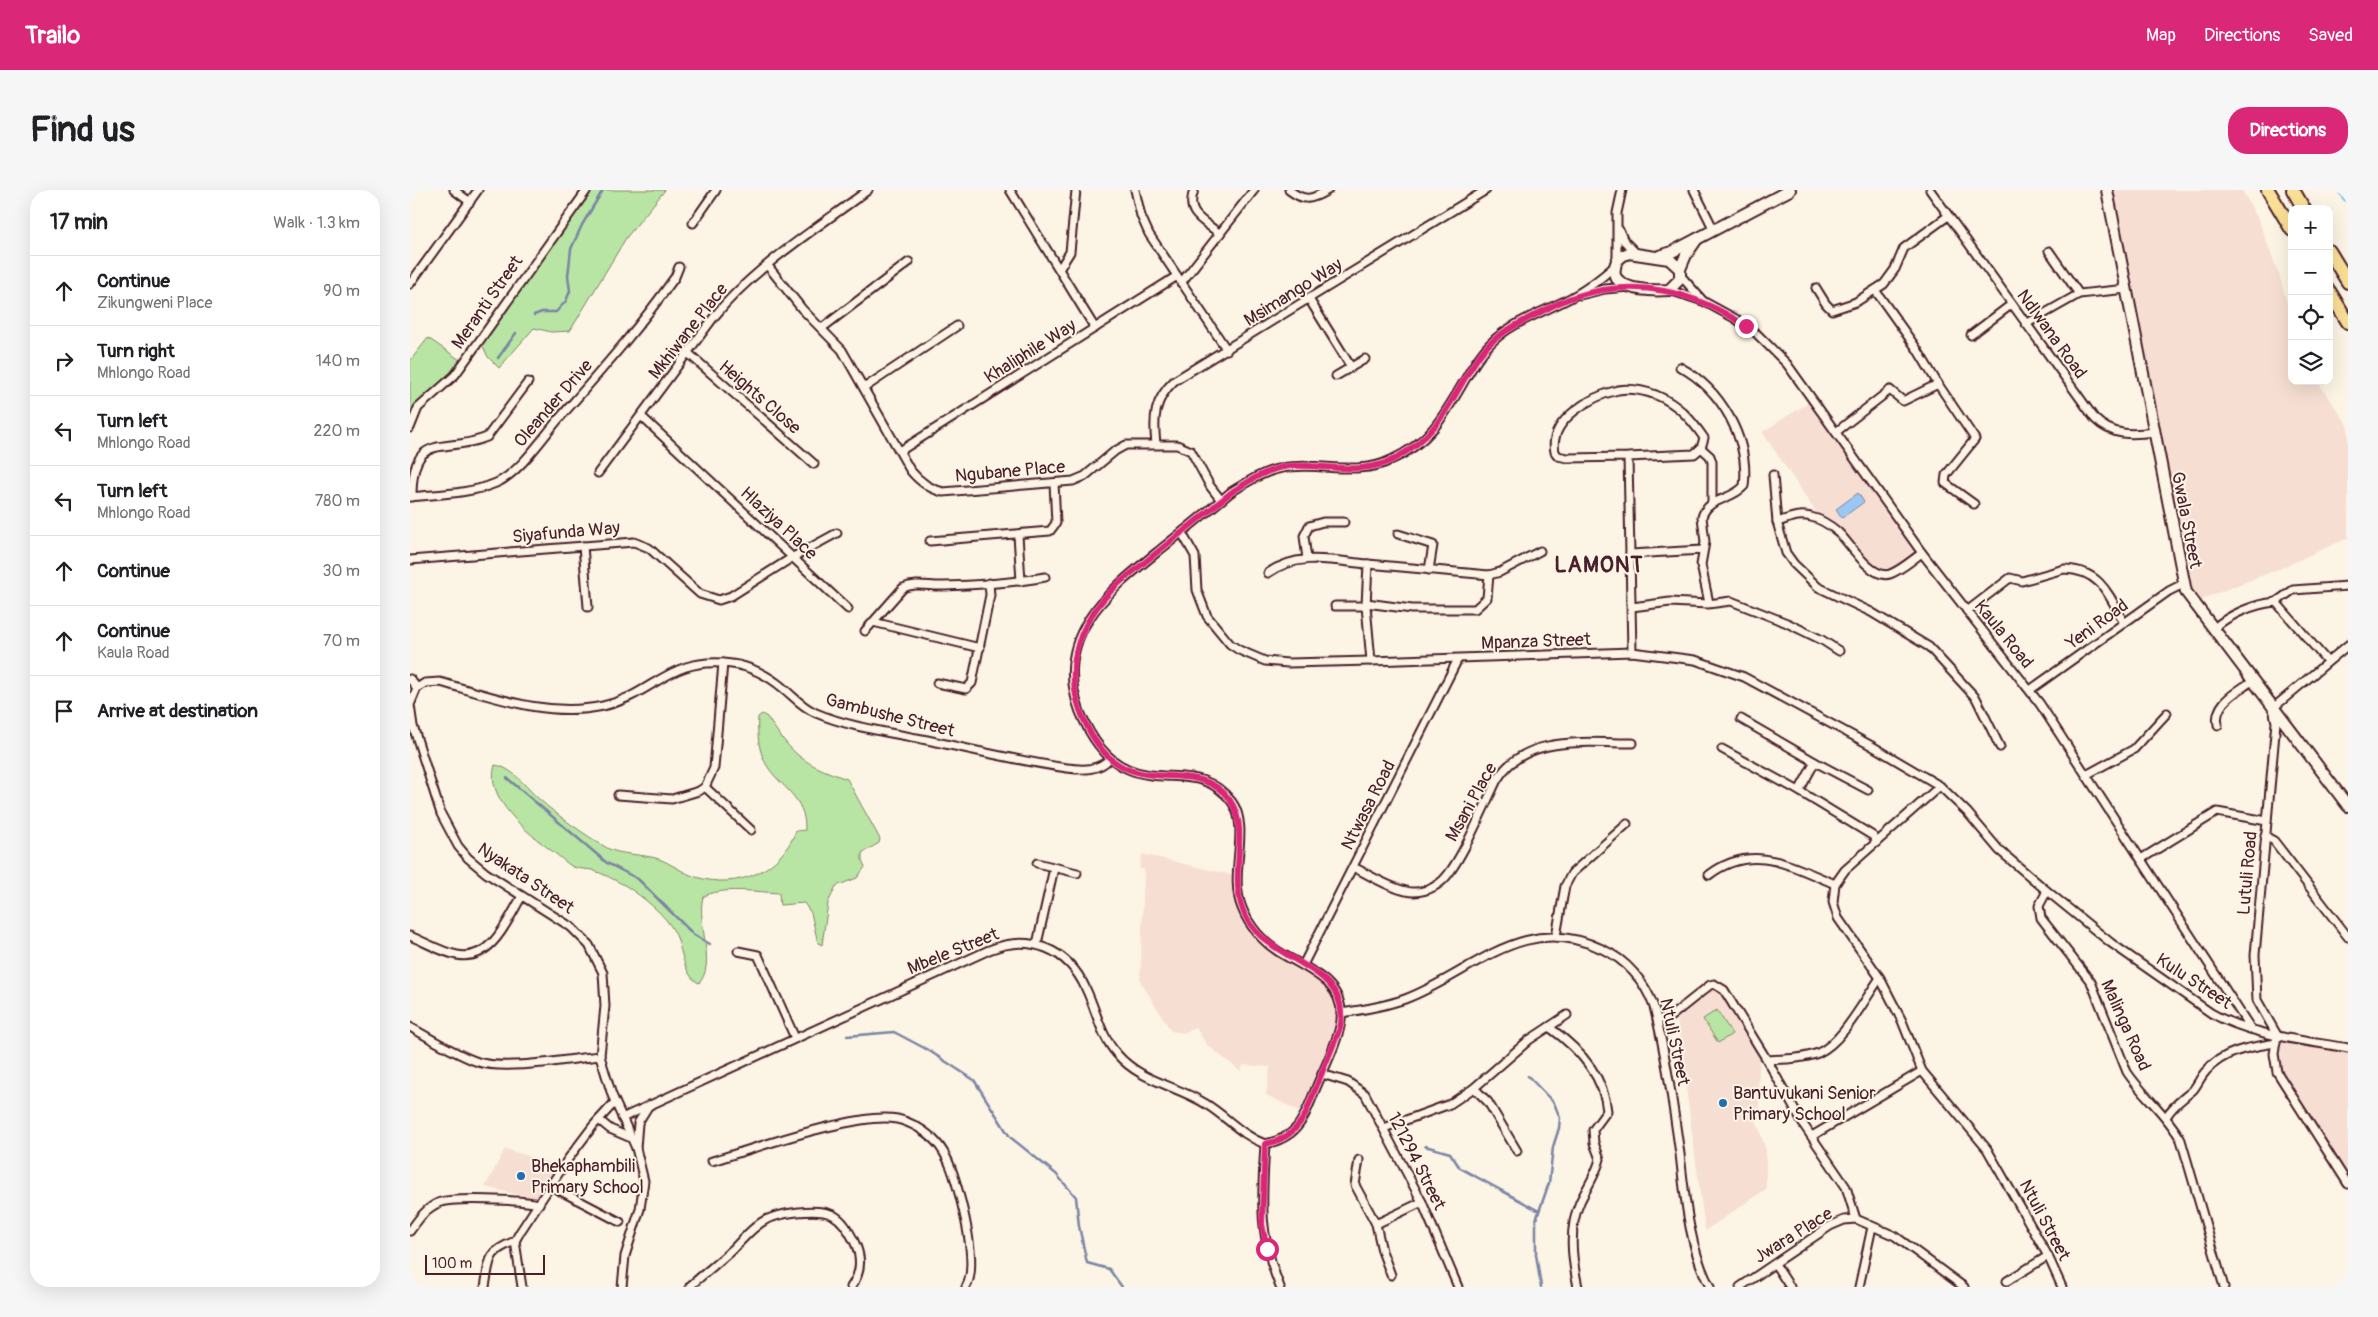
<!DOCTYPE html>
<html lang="en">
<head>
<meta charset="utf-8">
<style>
	:root { --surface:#fff; --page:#f6f6f6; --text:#202124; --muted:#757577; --line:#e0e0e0; --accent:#db2777 }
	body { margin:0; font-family:Pangolin,sans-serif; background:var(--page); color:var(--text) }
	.controls { position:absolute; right:15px; top:15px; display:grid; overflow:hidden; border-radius:10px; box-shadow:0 5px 20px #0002 }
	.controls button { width:45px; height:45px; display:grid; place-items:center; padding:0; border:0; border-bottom:1px solid var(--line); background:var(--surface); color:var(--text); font:25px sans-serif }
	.scale { position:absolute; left:15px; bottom:12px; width:120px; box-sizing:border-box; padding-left:5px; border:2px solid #4a1f2b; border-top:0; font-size:14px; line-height:18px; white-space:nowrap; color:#4a1f2b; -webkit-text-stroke:4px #fcf5e5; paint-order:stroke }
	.stop { position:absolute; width:15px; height:15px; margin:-11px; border:4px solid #db2777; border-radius:50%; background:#fff }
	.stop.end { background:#db2777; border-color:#fff; box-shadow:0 1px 5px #0008 }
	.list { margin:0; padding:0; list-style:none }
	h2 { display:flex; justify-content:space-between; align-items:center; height:65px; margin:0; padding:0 20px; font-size:21px }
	h2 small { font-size:16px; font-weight:400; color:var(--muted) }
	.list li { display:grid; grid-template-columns:32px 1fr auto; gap:15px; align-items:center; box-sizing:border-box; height:70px; padding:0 20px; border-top:1px solid var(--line) }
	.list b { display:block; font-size:19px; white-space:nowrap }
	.list p { margin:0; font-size:16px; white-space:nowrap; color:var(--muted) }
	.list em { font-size:16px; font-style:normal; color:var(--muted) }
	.icon { flex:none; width:28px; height:28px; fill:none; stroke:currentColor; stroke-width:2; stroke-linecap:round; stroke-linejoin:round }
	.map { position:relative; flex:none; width:1938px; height:1097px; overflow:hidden; border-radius:20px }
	header { display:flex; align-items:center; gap:30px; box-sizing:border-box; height:70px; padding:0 25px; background:var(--accent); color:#fff }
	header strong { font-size:24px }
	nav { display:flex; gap:28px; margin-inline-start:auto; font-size:18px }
	.intro { display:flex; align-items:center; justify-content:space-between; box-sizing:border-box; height:120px; padding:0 30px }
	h1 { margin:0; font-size:35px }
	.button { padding:12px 22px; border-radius:20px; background:var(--accent); color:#fff; font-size:18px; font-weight:700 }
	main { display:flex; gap:30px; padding:0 30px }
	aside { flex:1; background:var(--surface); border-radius:20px; box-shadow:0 5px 20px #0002 }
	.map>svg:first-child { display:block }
	.built { fill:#f6dfd2 }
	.green { fill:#b8e5a3; stroke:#818267 }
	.water { fill:#9ac7f4; stroke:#7a84a4 }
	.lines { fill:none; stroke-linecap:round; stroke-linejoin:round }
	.stream { stroke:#7a84a4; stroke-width:2.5 }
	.river { stroke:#9ac7f4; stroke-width:15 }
	.street-casing { stroke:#4a1f2b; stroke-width:11 }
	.secondary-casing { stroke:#4a1f2b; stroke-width:14 }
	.highway-casing { stroke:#4a1f2b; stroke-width:16 }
	.street { stroke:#fcf5e5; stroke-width:7 }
	.secondary { stroke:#fcf5e5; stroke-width:10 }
	.highway { stroke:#fadf96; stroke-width:12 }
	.route { stroke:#db2777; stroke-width:6 }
	.poi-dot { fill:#1f6fb2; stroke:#fcf5e5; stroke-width:2 }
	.labels { text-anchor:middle; stroke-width:4; stroke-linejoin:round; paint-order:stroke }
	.street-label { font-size:18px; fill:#4a1f2b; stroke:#fcf5e5 }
	.poi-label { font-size:18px; fill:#4a1f2b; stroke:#fcf5e5; text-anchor:start }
	.district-label { font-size:22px; font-weight:bold; letter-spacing:1px; fill:#4a1f2b; stroke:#fcf5e5 }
</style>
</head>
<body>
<header>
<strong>Trailo</strong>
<nav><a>Map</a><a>Directions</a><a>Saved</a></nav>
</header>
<div class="intro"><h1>Find us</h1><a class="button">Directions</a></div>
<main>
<aside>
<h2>17 min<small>Walk · 1.3 km</small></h2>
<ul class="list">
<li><svg class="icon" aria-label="ahead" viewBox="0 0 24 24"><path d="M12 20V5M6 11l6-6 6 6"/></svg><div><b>Continue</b><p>Zikungweni Place</p></div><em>90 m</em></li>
<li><svg class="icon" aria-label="right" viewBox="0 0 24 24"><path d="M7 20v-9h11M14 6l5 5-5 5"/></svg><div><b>Turn right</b><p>Mhlongo Road</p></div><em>140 m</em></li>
<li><svg class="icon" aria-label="left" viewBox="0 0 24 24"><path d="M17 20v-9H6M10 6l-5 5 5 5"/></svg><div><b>Turn left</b><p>Mhlongo Road</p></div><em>220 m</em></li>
<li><svg class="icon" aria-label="left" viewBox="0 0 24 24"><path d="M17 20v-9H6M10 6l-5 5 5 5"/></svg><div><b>Turn left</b><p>Mhlongo Road</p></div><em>780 m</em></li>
<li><svg class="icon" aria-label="ahead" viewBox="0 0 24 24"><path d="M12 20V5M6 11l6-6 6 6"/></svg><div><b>Continue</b></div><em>30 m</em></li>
<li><svg class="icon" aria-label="ahead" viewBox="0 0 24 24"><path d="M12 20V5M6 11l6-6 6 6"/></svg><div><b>Continue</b><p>Kaula Road</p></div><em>70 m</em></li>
<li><svg class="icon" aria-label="arrive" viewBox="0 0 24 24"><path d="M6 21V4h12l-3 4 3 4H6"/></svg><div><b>Arrive at destination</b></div></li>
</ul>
</aside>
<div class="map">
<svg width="1938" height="1097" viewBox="0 0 1938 1097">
	<rect width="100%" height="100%" fill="#fcf5e5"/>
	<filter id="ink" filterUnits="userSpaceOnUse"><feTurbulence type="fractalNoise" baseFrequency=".02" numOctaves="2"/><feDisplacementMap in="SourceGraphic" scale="10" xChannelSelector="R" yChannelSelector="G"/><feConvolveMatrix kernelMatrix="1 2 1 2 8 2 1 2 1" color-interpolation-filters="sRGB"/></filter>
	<g filter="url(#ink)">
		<g class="built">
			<polygon points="1698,0 1832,0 1849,31 1870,87 1882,132 1882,191 1907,191 1938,235 1938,348 1869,379 1797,407 1786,416 1781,410"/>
			<polygon points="1403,210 1512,362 1490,378 1472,384 1412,331 1352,242"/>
			<polygon points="732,664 826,686 831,716 853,750 908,784 927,806 931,834 895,924 856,905 860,877 834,875 830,881 797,855 786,838 773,843 761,841 730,791 734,679 729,679"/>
			<polygon points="1300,795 1308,796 1350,858 1348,905 1350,921 1345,926 1356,960 1356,999 1295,1041 1266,822"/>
			<polygon points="1868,845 1938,858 1938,994 1867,882"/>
			<polygon points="95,959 148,975 126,1009 75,997"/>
		</g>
		<g class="green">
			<polygon points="177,0 255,0 216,48 160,141 141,142 124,138 89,178 78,167 69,148"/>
			<polygon points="18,148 53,172 8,218 0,238 0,171"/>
			<path d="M352,524L357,527C384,566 391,573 437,589L470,649L469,653L452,663V670L455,677L447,688L426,696L418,713L412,755L408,753L401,723L394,713L370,715L369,703C349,702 310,696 293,707C286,732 307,774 289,793C273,786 272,757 265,743C255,724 234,708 216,696C205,690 194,684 182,680C176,679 169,679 163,677C156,673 149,666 142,661C118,643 74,609 85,575C104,578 115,597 129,609C149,627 174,644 197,658C209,665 234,664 249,669C262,674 273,683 286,687C328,700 370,681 386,641L395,640C396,606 370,598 356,574C348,560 347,542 348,527Z"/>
			<polygon points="1307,820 1322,844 1308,853 1293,829"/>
		</g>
		<polygon class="water" points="1448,303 1454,312 1432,328 1426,319"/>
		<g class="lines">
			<g class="stream">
				<polyline points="124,125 132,122 146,122 156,111 160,101 158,86 161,59 172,35 193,0"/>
				<polyline points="88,168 106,143"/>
				<polyline points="97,588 197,673 228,689 284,745 300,754"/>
				<polyline points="437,846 484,842 518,860 564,890 600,947 646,984 666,1007 669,1036 677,1073 699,1079 712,1097"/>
				<polyline points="1118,886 1144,913 1150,928 1149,938 1143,957 1139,993 1126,1030 1126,1064 1131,1097"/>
				<polyline points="1015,956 1040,963 1050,978 1129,1021"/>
			</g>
			<polyline class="river" points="1935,0 1938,5"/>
			<g class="street-casing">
				<g id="street">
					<polyline points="44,0 60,12"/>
					<polyline points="600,0 685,138"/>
					<polyline points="725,0 731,26 739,44 817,160"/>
					<path d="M784,0C775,25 793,30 810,44"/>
					<path d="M879,0C895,12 901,10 918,0"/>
					<polyline points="1284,0 1304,40"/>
					<path d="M1520,0L1685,229C1702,246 1722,245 1744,242"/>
					<polyline points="283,33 306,0"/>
					<polyline points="1209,40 1214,51 1226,63"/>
					<polyline points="1639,61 1669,104"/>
					<polyline points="1207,70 1207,23 1212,0"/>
					<path d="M358,76L392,119L432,160L500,280C509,291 519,299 533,302L663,291L675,286L705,261L716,255H767L781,261L800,296L811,310"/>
					<polyline points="650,78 660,62 666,0"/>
					<polyline points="1271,86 1293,111"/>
					<polyline points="771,93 844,0"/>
					<polyline points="0,94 68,0"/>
					<polyline points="1406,98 1416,114 1422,120 1446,112 1474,94 1485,79 1494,58 1538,26"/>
					<polyline points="1259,100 1293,111 1326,129 1347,144 1377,174 1512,363 1630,514 1841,839"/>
					<polyline points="1465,100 1507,159 1528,194 1565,249 1536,285 1535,293 1564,314"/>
					<polyline points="1170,105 1195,99 1219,97"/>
					<polyline points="899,109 941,177"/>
					<polyline points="1616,134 1669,104 1717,99"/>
					<polyline points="412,138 499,72"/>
					<polyline points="1561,145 1602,114"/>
					<polyline points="278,163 404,274"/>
					<path d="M1270,177C1311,199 1340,249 1334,296C1321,311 1298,307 1292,327L1295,352L1291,375L1299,413"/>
					<polyline points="926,186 955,169"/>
					<polyline points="454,198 547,136"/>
					<polyline points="231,226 438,419"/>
					<polyline points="0,238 8,218 45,185 177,0"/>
					<polyline points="1426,242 1480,200 1493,211 1528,194"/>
					<path d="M746,254C743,228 744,210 764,191L1076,0"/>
					<polyline points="1291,258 1300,266 1302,272 1302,312"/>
					<polyline points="490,261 767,86"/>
					<path d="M1218,267L1157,268L1148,266L1145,262C1138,230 1182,206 1208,200C1220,198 1235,201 1246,205C1268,214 1281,229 1294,248L1291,258L1284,264L1218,267L1222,462"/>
					<path d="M188,283L304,127C343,78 407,38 458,0"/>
					<polyline points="1363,285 1367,332 1376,363 1384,374 1408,397 1461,422 1519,457 1566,508 1590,557"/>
					<path d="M0,307C28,304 60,304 86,293C108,284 132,249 147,231C188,184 229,138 265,87L269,77"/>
					<path d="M2,307C2,239 33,265 77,247L118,192"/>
					<path d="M1367,332C1378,329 1389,323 1401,327C1410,329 1421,336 1428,342C1440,353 1461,390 1480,384C1491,380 1502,370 1512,363"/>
					<path d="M772,343L785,366L787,400L797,426L820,454L829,460L855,471L878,473L961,471L1222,462L1285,470L1334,487L1462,556L1530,596L1557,622L1589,660L1637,701L1701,753L1801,823C1842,846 1892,850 1938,858"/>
					<polyline points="988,344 1023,355 1019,380"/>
					<polyline points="608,345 611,391"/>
					<polyline points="520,351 640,341 646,333 644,293"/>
					<polyline points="173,356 178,417"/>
					<polyline points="1220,364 1293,360"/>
					<polyline points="897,369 894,346 899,336 913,332 934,332"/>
					<polyline points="0,370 224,352 239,358 290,404 309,410 321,406 383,367 427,343"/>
					<polyline points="958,374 1079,385 1090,382 1130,361"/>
					<path d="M858,383C889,361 924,371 958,374L956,416L961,471"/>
					<polyline points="1866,412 1883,400 1938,396"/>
					<polyline points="956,413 1002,419 1065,419 1077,408 1079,385"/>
					<polyline points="925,416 956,416"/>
					<polyline points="1222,417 1260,412 1298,414 1321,411 1377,433 1412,450 1429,461"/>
					<path d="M1557,421L1600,388L1612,391L1654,379C1691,380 1699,405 1714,433"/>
					<polyline points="463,432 570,458"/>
					<path d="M1803,439C1820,424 1844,414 1866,412L1917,471"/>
					<path d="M455,441L493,398C507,392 520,397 535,396C568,395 602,393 635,387"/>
					<polyline points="1938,455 1863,518 1866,532 1845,765 1847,810 1867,845 1864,864 1867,882 1938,994"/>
					<polyline points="0,489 7,498 0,515 3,536 31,624 48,656 58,668 76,683 161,737 179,755 193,783 195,816 190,866 202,905 226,958 234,991 230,1019 215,1066 212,1097"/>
					<polyline points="527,493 556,499 562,493 580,405 579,393"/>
					<path d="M7,498L15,493L30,492C84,507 137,528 193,516C244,505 259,465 322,474C340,476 359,486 373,498C384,507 392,517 406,523C439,537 477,542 512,549C560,559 608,571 657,578C673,580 689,581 700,568"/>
					<polyline points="1620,500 1759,401 1773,394"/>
					<polyline points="1331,529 1405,572 1389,601"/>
					<path d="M1808,535C1803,513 1827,502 1842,491"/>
					<polyline points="1312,559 1389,601 1463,646 1467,652"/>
					<polyline points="1405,572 1458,600"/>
					<polyline points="1676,585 1724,559 1757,523"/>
					<polyline points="1530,596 1435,680 1425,694 1423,712 1428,728 1470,788 1492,831 1512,881 1577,959 1638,1066 1652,1097"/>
					<polyline points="295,597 341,640"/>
					<polyline points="208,605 262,609 289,601 295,597 304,578 313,473"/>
					<polyline points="1855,646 1864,651 1938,747"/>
					<polyline points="1731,669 1807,622 1857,631"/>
					<polyline points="627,673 667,683"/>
					<path d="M943,677C960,685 977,697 996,701C1008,704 1022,700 1032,691C1050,675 1075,614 1087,590C1114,544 1177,553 1223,553"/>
					<path d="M1299,685C1343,652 1381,676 1425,694"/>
					<path d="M1637,701L1629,716L1631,728L1681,792L1717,882C1733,906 1757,924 1771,950L1814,1097"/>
					<path d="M0,746C15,752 31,762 47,765C82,772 98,729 112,706"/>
					<polyline points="1146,746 1155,696 1162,683 1217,634"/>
					<polyline points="627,754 644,678"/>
					<polyline points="328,761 348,765 385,848"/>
					<polyline points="893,775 1048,469"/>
					<path d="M931,823C952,820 975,816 995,809C1064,783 1112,721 1192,759C1217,770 1235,792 1244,817C1256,865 1263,915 1270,964C1275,1008 1279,1057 1300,1097"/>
					<polyline points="1248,830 1260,827 1300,795 1304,794 1314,800 1357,870 1393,934 1436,997 1446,1029"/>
					<path d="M0,837C22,849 45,864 68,872C97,881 158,869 190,866"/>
					<path d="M1139,837C1167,857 1194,885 1197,921L1183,940L1184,953L1190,969C1186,985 1177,997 1170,1012C1158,1039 1162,1069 1168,1097"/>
					<path d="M1357,870C1374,869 1392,869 1408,863C1433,852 1454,810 1470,788"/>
					<polyline points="912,884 938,892 955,904 1012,1012 1048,1097"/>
					<polyline points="1064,898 1078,912 1107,961"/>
					<path d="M1756,927C1763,915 1773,909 1783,900C1788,894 1791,886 1796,881C1814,860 1842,857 1866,853"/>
					<path d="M212,928L579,760C620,743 658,759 676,799C687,822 690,845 707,864C731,892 766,895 796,914C817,927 831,945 855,954"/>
					<polyline points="189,930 200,939 221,948"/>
					<polyline points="974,938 1040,914 1064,898 1119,850 1157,825"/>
					<polyline points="1402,946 1512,881"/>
					<path d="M855,954C890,947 894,927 906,898C913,881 930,847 931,830C935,791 896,779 869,762C853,752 839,736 832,718C818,684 841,639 822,612C793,573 754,595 718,579C694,569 680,546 670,522C641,445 699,401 751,359C775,340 798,321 821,302C837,292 854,281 872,278C908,271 948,287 981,270C1021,252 1035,224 1056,188C1063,176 1070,164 1080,154C1102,131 1135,122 1162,107C1178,99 1191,88 1205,76"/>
					<path d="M855,954C852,1010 848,1043 870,1097"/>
					<polyline points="226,958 228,933 239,915"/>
					<polyline points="949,970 945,995 966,1034 972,1061 981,1085"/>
					<path d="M302,971C343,959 450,921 487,929C501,932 516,941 526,952C540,967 546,992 551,1011C556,1031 567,1079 556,1097"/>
					<polyline points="141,996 210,1032"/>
					<polyline points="966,1034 1012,1012"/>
					<path d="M0,1041C8,1030 15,1019 28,1013C42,1007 113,1010 129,1014"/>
					<polyline points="1365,1074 1380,1097"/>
					<polyline points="1597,1091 1638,1066"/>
					<path d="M280,1096C295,1083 310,1071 324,1058C333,1049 341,1039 352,1032C366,1023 407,1017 423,1025C433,1030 439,1041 444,1051C452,1067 452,1082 441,1097"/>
					<path d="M75,1097C80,1069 77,1062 105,1051"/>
					<polyline points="112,1097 105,1051 110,1042 158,969 183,936 205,912"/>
					<polyline points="1330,1097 1420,1036 1434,1030 1446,1029 1485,1046 1554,1097"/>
					<polyline points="1449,1097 1462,1037"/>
				</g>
			</g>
			<g class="secondary-casing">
				<g id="secondary">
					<polyline points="1697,0 1776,402 1938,616"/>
					<path d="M1219,63L1259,69L1270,79V89L1259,100C1243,101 1213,101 1205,86C1203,74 1208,66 1219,63Z"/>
					<polyline points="1249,66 1262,62 1380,0"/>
					<polyline points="1270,79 1276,65 1287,49"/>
				</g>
			</g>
			<g class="highway-casing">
				<g id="highway">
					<polyline points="1858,0 1882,40"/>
					<polyline points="1883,0 1894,19"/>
					<polyline points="1919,61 1938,92"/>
					<polyline points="1919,101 1938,132"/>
				</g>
			</g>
			<use href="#street" class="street"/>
			<use href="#secondary" class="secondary"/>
			<use href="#highway" class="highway"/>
		</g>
	</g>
	<g class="lines" filter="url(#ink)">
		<path class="route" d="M857,1059L852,1034L855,954C875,950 885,942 895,925C904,902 913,880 922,858C925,850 930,841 931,833C932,827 931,820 930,814C920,774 860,769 837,729C813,686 847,636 814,603C788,578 751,592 720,580C702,574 689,558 680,542C649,486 664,435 709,393L822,302C839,291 858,278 880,276C914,274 953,286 984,269C1034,242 1039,209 1069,166C1083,146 1105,135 1127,124C1139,118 1151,111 1164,107C1227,87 1283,101 1336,136"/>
	</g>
	<g class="poi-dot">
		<circle cx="1313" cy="913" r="5"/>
		<circle cx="111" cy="986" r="5"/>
	</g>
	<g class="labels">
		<g class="street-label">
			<text transform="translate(883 102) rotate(-32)" y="6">Msimango Way</text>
			<text transform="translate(77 112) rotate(-55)" y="6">Meranti Street</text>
			<text transform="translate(278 141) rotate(-52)" y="6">Mkhiwane Place</text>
			<text transform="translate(1642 144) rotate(54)" y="6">Ndlwana Road</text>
			<text transform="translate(620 161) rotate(-32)" y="6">Khaliphile Way</text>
			<text transform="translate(350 207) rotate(41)" y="6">Heights Close</text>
			<text transform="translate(143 213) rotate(-49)" y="6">Oleander Drive</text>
			<text transform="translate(600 281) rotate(-5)" y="6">Ngubane Place</text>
			<text transform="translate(1777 330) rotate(79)" y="6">Gwala Street</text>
			<text transform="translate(369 333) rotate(43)" y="6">Hlaziya Place</text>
			<text transform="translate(156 342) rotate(-5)" y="6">Siyafunda Way</text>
			<text transform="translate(1687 434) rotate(-36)" y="6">Yeni Road</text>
			<text transform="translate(1594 444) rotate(51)" y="6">Kaula Road</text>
			<text transform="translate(1126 451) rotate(-2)" y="6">Mpanza Street</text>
			<text transform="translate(480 525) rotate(14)" y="6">Gambushe Street</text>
			<text transform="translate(1061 612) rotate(-61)" y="6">Msani Place</text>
			<text transform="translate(958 615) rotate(-63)" y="6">Ntwasa Road</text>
			<text transform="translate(1837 683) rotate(-85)" y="6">Lutuli Road</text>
			<text transform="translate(116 688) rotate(34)" y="6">Nyakata Street</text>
			<text transform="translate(543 761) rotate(-22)" y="6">Mbele Street</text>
			<text transform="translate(1784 791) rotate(33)" y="6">Kulu Street</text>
			<text transform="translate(1716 835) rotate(66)" y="6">Malinga Road</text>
			<text transform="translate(1265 852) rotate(78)" y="6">Ntuli Street</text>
			<text transform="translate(1007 971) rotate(63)" y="6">121294 Street</text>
			<text transform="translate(1635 1030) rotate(62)" y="6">Ntuli Street</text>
			<text transform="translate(1383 1045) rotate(-32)" y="6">Jwara Place</text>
		</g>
		<g class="poi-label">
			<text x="1323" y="909">Bantuvukani Senior<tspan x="1323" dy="21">Primary School</tspan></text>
			<text x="121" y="982">Bhekaphambili<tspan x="121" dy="21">Primary School</tspan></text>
		</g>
		<g class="district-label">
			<text x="1189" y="382">LAMONT</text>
		</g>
	</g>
</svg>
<div class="controls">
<button>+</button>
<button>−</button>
<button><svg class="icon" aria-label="locate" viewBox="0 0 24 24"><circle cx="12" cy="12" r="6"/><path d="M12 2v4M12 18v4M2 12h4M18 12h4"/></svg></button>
<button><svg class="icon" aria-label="layers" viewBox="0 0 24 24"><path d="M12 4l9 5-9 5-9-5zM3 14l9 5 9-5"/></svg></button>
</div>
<div class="scale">100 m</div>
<div class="stop" style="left:857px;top:1059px"></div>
<div class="stop end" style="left:1336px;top:136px"></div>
</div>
</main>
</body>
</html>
